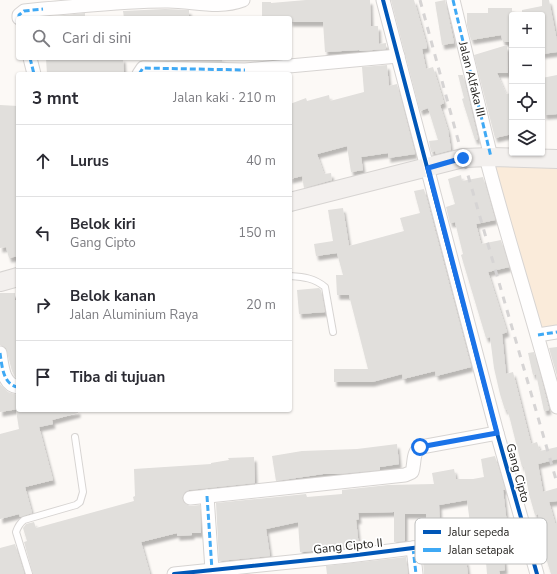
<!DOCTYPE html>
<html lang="id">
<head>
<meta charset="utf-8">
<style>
	:root { --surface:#fff; --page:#f7f7f7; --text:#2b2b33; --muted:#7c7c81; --line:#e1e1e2 }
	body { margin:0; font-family:"Nunito Sans",sans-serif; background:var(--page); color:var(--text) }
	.controls { position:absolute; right:12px; top:12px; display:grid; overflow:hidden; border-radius:4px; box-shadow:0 1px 3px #0004 }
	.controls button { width:36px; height:36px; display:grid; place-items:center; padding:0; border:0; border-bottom:1px solid var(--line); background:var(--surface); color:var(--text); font:20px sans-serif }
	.stop { position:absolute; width:12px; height:12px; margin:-9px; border:3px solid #1a73e8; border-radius:50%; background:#fff }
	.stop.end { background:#1a73e8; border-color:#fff; box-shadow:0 1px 4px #0008 }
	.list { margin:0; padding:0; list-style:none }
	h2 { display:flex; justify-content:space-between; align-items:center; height:52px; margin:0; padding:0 16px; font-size:17px }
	h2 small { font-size:13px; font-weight:400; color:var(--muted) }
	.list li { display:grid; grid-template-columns:26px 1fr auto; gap:12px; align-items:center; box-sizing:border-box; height:72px; padding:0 16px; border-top:1px solid var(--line) }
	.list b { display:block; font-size:15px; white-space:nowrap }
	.list p { margin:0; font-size:13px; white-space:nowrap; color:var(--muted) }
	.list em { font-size:13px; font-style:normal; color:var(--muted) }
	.icon { flex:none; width:22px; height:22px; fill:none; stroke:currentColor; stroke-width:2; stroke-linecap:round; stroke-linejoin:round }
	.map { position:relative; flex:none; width:557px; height:574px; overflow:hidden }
	.search { position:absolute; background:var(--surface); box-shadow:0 1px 3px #0004; left:16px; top:16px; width:276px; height:44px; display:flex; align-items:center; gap:10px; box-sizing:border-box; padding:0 14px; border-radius:4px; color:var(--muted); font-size:15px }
	.panel { position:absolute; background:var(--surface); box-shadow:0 1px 3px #0004; left:16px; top:72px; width:276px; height:340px; border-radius:4px }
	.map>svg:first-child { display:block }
	.green { fill:#faebda }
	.building { fill:#e1dfdc; filter:url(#shadow) }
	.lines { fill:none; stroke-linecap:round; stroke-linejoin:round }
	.lane-casing { stroke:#d7d4d2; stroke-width:8 }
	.street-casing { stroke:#d7d4d2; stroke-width:15 }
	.secondary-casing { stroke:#d7d4d2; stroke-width:20 }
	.lane { stroke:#fffefe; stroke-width:6 }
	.street { stroke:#fffefe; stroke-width:13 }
	.secondary { stroke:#f3f0ee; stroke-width:18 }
	.rail { stroke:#d6d4d4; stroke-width:3; stroke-dasharray:7 7; stroke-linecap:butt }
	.quiet { stroke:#3fa9f5; stroke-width:3; stroke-dasharray:6 3; stroke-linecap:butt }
	.cycleway-casing { stroke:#fff; stroke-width:6 }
	.cycleway { stroke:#0057b8; stroke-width:4 }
	.route { stroke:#1a73e8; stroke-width:5 }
	.labels { text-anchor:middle; stroke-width:3.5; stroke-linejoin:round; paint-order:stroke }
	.street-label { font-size:12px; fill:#24221f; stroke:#fff }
	.key { fill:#fff; stroke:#bdbdbc; stroke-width:1 }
	.key-label { font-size:11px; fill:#24221f }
</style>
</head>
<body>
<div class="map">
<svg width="557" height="574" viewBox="0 0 557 574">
	<defs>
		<filter id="shadow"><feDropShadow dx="2.5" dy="4.5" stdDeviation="1" flood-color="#0004"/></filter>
	</defs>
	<rect width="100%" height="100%" fill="#fcf9f6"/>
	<polygon class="green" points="493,166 557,168 557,326 538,329"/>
	<g class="building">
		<polygon points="306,0 370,0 371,26 378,26 379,44 386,43 386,49 360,51 359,50 325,52 323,22 290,22 290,18 262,18 262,2 271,2 271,3"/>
		<polygon points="391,0 414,0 427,46 427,48 422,49 426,69 433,67 444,103 440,105 448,130 451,150 436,154 435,151 431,152 429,141 438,140 428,108 420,111"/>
		<polygon points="445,0 454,43 442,45 435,2"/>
		<polygon points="542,0 549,0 557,41 557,52 542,54 542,15 522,15 522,10 542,6"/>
		<polygon points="488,8 512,8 512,42 503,42 501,35 471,40 467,25 467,13 488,13"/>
		<polygon points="165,9 189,10 189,18 124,18 123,11"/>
		<polygon points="85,13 85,18 34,18 44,17"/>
		<polygon points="507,45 508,73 497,73 506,94 512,93 512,134 495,138 474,55"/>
		<polygon points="46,58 123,58 124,74 47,74"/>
		<polygon points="153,58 222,58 222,62 153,60"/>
		<polygon points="387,65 389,86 397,84 415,154 388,158 388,153 361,157 363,170 351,172 347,146 317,154 324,174 331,173 332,180 304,188 302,176 290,179 290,104 306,98 307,101 329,95 330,101 364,92 362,67"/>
		<polygon points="458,75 463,75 478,139 475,140 462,99 464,98"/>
		<polygon points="557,75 557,114 544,115 542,98 542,78"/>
		<polygon points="0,105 18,106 18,256 9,258 6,247 0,248"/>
		<polygon points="461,175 462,181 483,177 495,220 476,224 481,244 501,240 509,267 488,272 507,332 502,334 506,374 513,372 531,444 537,442 540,451 557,447 557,459 538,464 543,492 557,488 557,501 549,502 555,523 557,523 557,574 551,574 545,555 547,554 538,514 535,515 529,494 524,467 522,467 510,419 507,409 505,410 500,394 494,368 490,337 486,338 461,255 463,254 455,222 450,223 446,207 455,204 448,179"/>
		<polygon points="424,189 471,367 436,376 435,371 403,379 402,374 372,382 334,382 334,369 368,369 349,295 337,295 336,275 343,275 337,253 316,256 314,244 333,241 328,210 343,208 349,246 404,231 400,218 420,213 414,191"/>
		<polygon points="319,288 321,290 325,312 299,314 297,290"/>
		<polygon points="0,293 15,293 15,300 18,300 18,379 15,377 12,371 6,348 0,345"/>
		<polygon points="557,347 557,376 549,348"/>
		<polygon points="534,352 541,378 549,410 544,411 536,374 533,375 528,353"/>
		<polygon points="0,384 8,392 18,395 18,409 0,412"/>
		<polygon points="16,410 78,410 78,413 52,420 53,424 39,427 53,480 25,487 32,513 20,517 19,514 0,519 0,434 19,429"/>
		<polygon points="397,444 399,464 380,467 380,470 338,474 323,474 276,481 272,456 302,451 357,449"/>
		<polygon points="495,456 505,490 503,490 507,524 471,531 467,500 439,505 440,527 427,528 426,514 405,514 405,541 394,542 394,512 358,513 359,519 356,520 359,547 300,552 298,522 266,529 270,556 219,561 216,503 306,494 307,497 342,494 342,490 388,485 434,484 432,473 454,469 456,479 473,479 484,477 481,459"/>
		<polygon points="254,457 255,483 189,490 185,492 182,498 184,503 190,506 200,505 201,533 192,533 192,535 177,536 177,533 141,542 150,574 33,574 24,542 27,541 23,528 26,524 34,522 36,528 134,501 133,497 135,496 134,469 211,464 211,463 229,460 228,458"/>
		<polygon points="15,544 24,574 0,574 0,548"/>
		<polygon points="503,549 505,570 499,571 500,574 487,574 485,550"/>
		<polygon points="448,552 450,561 466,560 468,574 424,574 423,561 436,561 435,553"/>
		<polygon points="406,557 408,574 327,574 326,566"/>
	</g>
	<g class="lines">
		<g class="lane-casing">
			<g id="lane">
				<path d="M290,276C304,277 314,278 325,287L333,332"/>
				<path d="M29,574L16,532C18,526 20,523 24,520L76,505L80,502L83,492L75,437"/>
			</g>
		</g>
		<g class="street-casing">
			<g id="street">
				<polyline points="383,0 497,433 537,574"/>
				<polyline points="453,0 491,157"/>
				<path d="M19,18V15L24,11L43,9C83,6 124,1 165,1C191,0 217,10 243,0"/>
				<polyline points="30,58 34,74"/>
				<polyline points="139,74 143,68 245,70 398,56"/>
				<path d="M486,157C508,241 535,323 557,407"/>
				<polyline points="538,335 557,332"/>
				<path d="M0,353C2,366 3,385 18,387"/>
				<polyline points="207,496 212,570"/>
				<path d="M190,498L405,475L412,472C415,463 412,452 421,447L497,433"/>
				<polyline points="413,548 416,574"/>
				<polyline points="174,574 349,556 525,534"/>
			</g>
		</g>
		<g class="secondary-casing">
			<g id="secondary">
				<polyline points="290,202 463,158 491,157 557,159"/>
				<polyline points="0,282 18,277"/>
			</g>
		</g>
		<use href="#lane" class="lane"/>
		<use href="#street" class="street"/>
		<use href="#secondary" class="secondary"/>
		<polyline class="rail" points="420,0 463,158 557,483"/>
		<g class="quiet">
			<polyline points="453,0 491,157"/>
			<polyline points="19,18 19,15 24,11 43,9"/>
			<polyline points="30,58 34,74"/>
			<polyline points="139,74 143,68 245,70"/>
			<polyline points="538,335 557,332"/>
			<path d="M0,353C2,366 3,385 18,387"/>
			<polyline points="207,496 212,570"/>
			<polyline points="413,548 416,574"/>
		</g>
		<g class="cycleway-casing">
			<g id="cycleway">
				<polyline points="383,0 497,433 537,574"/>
				<polyline points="174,574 349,556 525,534"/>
			</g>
		</g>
		<use href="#cycleway" class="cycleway"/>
	</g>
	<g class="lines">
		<polyline class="route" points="420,447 497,433 428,168 463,158"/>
	</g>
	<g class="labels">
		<g class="street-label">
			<text transform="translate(472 79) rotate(76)" y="4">Jalan Alfaka III</text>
			<text transform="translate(518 473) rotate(75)" y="4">Gang Cipto</text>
			<text transform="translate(348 546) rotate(-6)" y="4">Gang Cipto II</text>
		</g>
	</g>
	<rect x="415" y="518" width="132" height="46" rx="6" class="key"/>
	<rect x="423" y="530" width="18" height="4" fill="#0057b8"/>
	<rect x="423" y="548" width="18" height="4" fill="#3fa9f5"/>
	<g class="key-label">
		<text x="448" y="536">Jalur sepeda</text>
		<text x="448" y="554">Jalan setapak</text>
	</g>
</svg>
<div class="controls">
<button>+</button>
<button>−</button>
<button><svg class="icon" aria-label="locate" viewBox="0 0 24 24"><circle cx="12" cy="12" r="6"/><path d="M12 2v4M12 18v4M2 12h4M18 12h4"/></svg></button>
<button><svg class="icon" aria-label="layers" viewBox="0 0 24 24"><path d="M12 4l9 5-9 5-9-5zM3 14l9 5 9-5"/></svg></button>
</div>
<div class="stop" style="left:420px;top:447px"></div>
<div class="stop end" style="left:463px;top:158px"></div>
<div class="search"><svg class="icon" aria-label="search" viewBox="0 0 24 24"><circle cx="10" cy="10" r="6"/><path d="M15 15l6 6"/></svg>Cari di sini</div>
<section class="panel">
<h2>3 mnt<small>Jalan kaki · 210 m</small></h2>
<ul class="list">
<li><svg class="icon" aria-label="ahead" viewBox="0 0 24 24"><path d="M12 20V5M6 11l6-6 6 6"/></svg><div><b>Lurus</b></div><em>40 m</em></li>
<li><svg class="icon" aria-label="left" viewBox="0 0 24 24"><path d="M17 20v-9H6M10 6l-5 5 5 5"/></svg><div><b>Belok kiri</b><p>Gang Cipto</p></div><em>150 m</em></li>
<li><svg class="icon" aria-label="right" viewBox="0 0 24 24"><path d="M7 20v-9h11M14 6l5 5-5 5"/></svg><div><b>Belok kanan</b><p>Jalan Aluminium Raya</p></div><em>20 m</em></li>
<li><svg class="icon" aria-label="arrive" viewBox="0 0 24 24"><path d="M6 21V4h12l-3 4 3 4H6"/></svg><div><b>Tiba di tujuan</b></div></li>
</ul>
</section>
</div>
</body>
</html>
